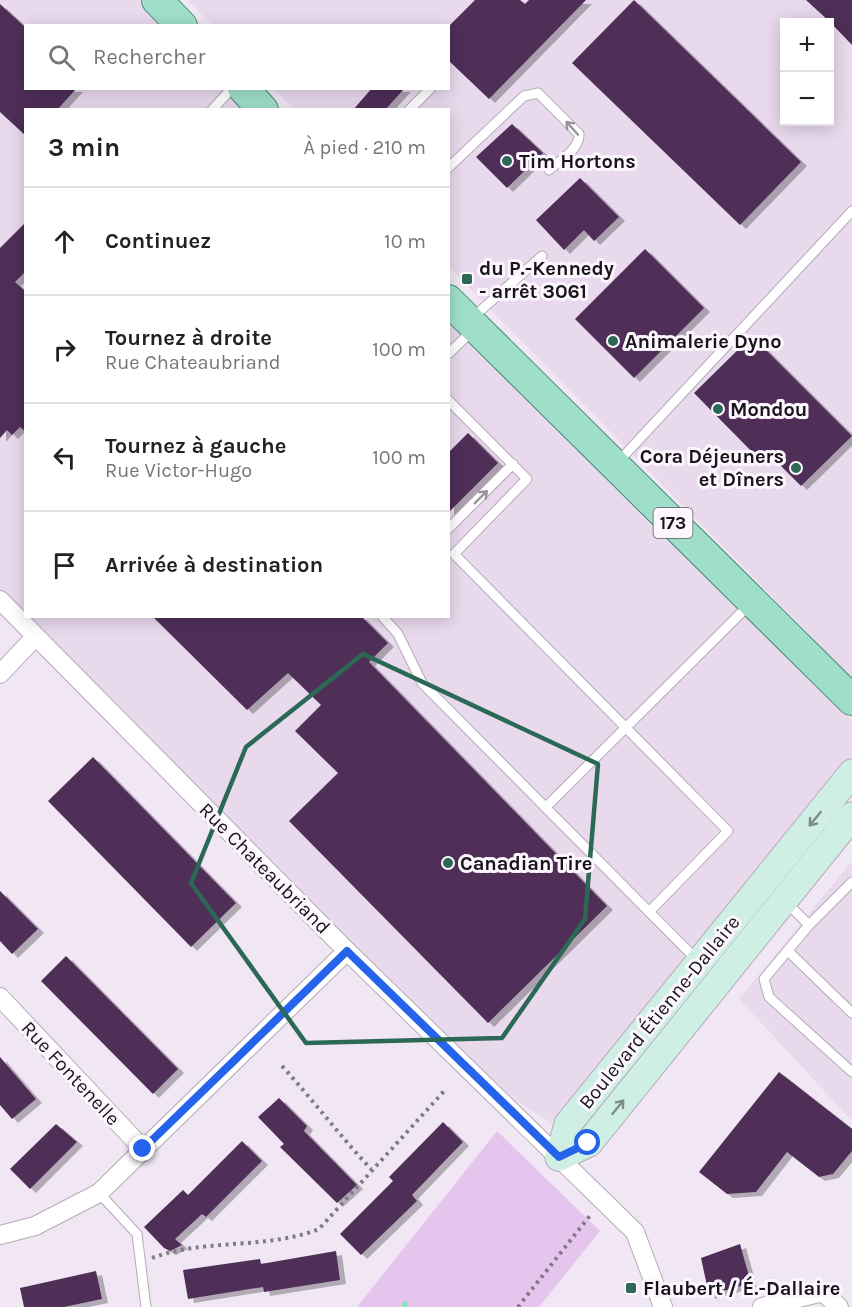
<!DOCTYPE html>
<html lang="fr">
<head>
<meta charset="utf-8">
<style>
	:root { --surface:#fff; --page:#f6f6f6; --text:#222; --muted:#767676; --line:#e0e0e0 }
	body { margin:0; font-family:Karla,sans-serif; background:var(--page); color:var(--text) }
	.controls { position:absolute; right:18px; top:18px; display:grid; overflow:hidden; border-radius:0px; box-shadow:0 3px 15px #0003 }
	.controls button { width:54px; height:54px; display:grid; place-items:center; padding:0; border:0; border-bottom:2px solid var(--line); background:var(--surface); color:var(--text); font:30px sans-serif }
	.stop { position:absolute; width:18px; height:18px; margin:-14px; border:4px solid #2563eb; border-radius:50%; background:#fff }
	.stop.end { background:#2563eb; border-color:#fff; box-shadow:0 2px 6px #0008 }
	.list { margin:0; padding:0; list-style:none }
	h2 { display:flex; justify-content:space-between; align-items:center; height:78px; margin:0; padding:0 24px; font-size:26px }
	h2 small { font-size:20px; font-weight:400; color:var(--muted) }
	.list li { display:grid; grid-template-columns:39px 1fr auto; gap:18px; align-items:center; box-sizing:border-box; height:108px; padding:0 24px; border-top:2px solid var(--line) }
	.list b { display:block; font-size:22px; white-space:nowrap }
	.list p { margin:0; font-size:20px; white-space:nowrap; color:var(--muted) }
	.list em { font-size:20px; font-style:normal; color:var(--muted) }
	.icon { flex:none; width:33px; height:33px; fill:none; stroke:currentColor; stroke-width:2; stroke-linecap:round; stroke-linejoin:round }
	.map { position:relative; flex:none; width:852px; height:1307px; overflow:hidden }
	.search { position:absolute; background:var(--surface); box-shadow:0 3px 15px #0003; left:24px; top:24px; width:426px; height:66px; display:flex; align-items:center; gap:15px; box-sizing:border-box; padding:0 21px; border-radius:0px; color:var(--muted); font-size:22px }
	.panel { position:absolute; background:var(--surface); box-shadow:0 3px 15px #0003; left:24px; top:108px; width:426px; height:510px; border-radius:0px }
	.map>svg:first-child { display:block }
	.built { fill:#e8d9ec; fill-rule:evenodd }
	.green { fill:#e5c5ed }
	.lines { fill:none; stroke-linecap:round; stroke-linejoin:round }
	.stream { stroke:#97dcc2; stroke-width:6 }
	.building { fill:#4f2f58; filter:url(#shadow) }
	.lane-casing { stroke:#b4abb7; stroke-width:11 }
	.street-casing { stroke:#b4abb7; stroke-width:20 }
	.secondary-casing { stroke:#b4abb7; stroke-width:29 }
	.primary-casing { stroke:#468a75; stroke-width:32 }
	.path { stroke:#817a83; stroke-width:4; stroke-dasharray:3 4.5; stroke-linecap:butt }
	.lane { stroke:#fff; stroke-width:9 }
	.street { stroke:#fff; stroke-width:18 }
	.secondary { stroke:#cfefe5; stroke-width:27 }
	.primary { stroke:#9fdfca; stroke-width:30 }
	.oneway { stroke:#979598 }
	.oneway2 { stroke:#7d8c89 }
	.route { stroke:#2563eb; stroke-width:8 }
	.marked { fill:none; stroke:#2b6855; stroke-width:4.5; stroke-linejoin:round }
	.poi-dot { fill:#2b6855; stroke:#fcf6fe; stroke-width:2 }
	.labels { text-anchor:middle; stroke-width:6; stroke-linejoin:round; paint-order:stroke }
	.shield { fill:#fcf6fe; stroke:#5c585e; stroke-width:1.5 }
	.shield-label { font-size:18px; font-weight:bold; fill:#181419 }
	.poi-label { font-size:20px; font-weight:bold; fill:#181419; stroke:#fcf6fe; text-anchor:start }
	.street-label { font-size:20px; fill:#181419; stroke:#fcf6fe }
</style>
</head>
<body>
<div class="map">
<svg width="852" height="1307" viewBox="0 0 852 1307">
	<defs>
		<filter id="shadow"><feDropShadow dx="6" dy="4" stdDeviation="0" flood-color="#0004"/></filter>
	</defs>
	<rect width="100%" height="100%" fill="#f1e7f4"/>
	<g class="built">
		<polygon points="0,0 139,0 164,25 26,26 26,88 227,89 247,109 26,110 26,616 448,616 449,313 852,720 852,756 552,1123 518,1102 371,967 0,593"/>
		<path d="M187,0H852V678L449,267L448,110L294,109L274,89L448,88V26L212,25ZM784,22H830V122H784Z"/>
		<polygon points="852,861 852,1121 739,999"/>
	</g>
	<polygon class="green" points="497,1131 600,1231 539,1307 357,1307"/>
	<g class="lines">
		<polyline class="stream" points="405,1307 405,1304"/>
	</g>
	<g class="building">
		<polygon points="475,0 520,0 525,4 529,0 586,0 489,99 448,60 448,27"/>
		<polygon points="634,0 801,162 740,225 572,63"/>
		<polygon points="806,0 852,0 852,45 830,22"/>
		<polygon points="0,4 26,28 26,88 77,88 57,110 26,110 26,136 0,112"/>
		<polygon points="372,88 405,88 385,110 353,110"/>
		<polygon points="512,124 543,153 507,188 476,157"/>
		<polygon points="580,178 619,217 594,241 584,230 564,250 536,220"/>
		<polygon points="26,222 26,271 15,282 26,292 26,432 20,427 12,435 7,430 0,438 0,248"/>
		<polygon points="645,249 704,308 634,378 575,319"/>
		<polygon points="752,336 852,436 801,486 769,454 762,462 694,393"/>
		<polygon points="468,433 498,463 448,513 448,453"/>
		<polygon points="152,616 361,616 388,643 369,662 607,906 488,1023 289,821 338,773 295,731 321,705 288,673 247,710"/>
		<polygon points="93,757 236,903 191,947 48,801"/>
		<polygon points="0,891 38,929 12,954 0,941"/>
		<polygon points="66,956 178,1069 153,1094 41,981"/>
		<polygon points="0,1057 36,1099 12,1119 0,1105"/>
		<polygon points="779,1072 852,1129 852,1151 833,1174 819,1177 787,1152 756,1192 727,1194 699,1172"/>
		<polygon points="279,1098 307,1126 304,1131 357,1185 337,1203 280,1147 284,1144 258,1117"/>
		<polygon points="443,1122 463,1142 412,1195 417,1201 361,1255 340,1234 393,1181 389,1177"/>
		<polygon points="56,1124 77,1142 30,1189 10,1169"/>
		<polygon points="242,1141 262,1161 206,1217 202,1214 175,1239 182,1245 170,1251 164,1248 144,1227 183,1190 188,1195"/>
		<polygon points="740,1244 751,1283 709,1295 701,1258"/>
		<polygon points="336,1251 340,1280 264,1292 263,1287 188,1299 183,1270 260,1259 261,1264"/>
		<polygon points="96,1271 102,1299 64,1307 24,1307 20,1288"/>
	</g>
	<g class="lines">
		<g class="lane-casing">
			<g id="lane">
				<polyline points="212,110 232,88"/>
				<polyline points="409,110 431,88"/>
				<path d="M448,168L524,96L538,93L579,134C580,149 559,161 549,170"/>
				<polyline points="471,319 542,256"/>
				<polyline points="448,354 472,331"/>
				<polyline points="448,400 527,479 454,554 728,831 649,912"/>
				<polyline points="619,461 852,211"/>
				<polyline points="448,529 513,464"/>
				<polyline points="382,616 398,634 422,683 697,960"/>
				<polyline points="546,807 750,604"/>
				<polyline points="787,903 809,925 764,979 769,997 852,1072"/>
				<polyline points="809,925 852,882"/>
				<polyline points="788,951 852,1013"/>
				<polyline points="99,1193 137,1234 146,1307"/>
			</g>
		</g>
		<g class="street-casing">
			<g id="street">
				<polyline points="0,600 347,951 635,1232 663,1307"/>
				<polyline points="0,674 35,637"/>
				<polyline points="0,997 143,1149"/>
				<polyline points="0,1235 35,1226 99,1193 347,951"/>
				<polyline points="762,1307 823,1292 839,1307"/>
			</g>
		</g>
		<g class="secondary-casing">
			<g id="secondary">
				<polyline points="559,1157 568,1124 852,773"/>
				<polyline points="559,1157 589,1143 852,816"/>
			</g>
		</g>
		<g class="primary-casing">
			<g id="primary">
				<polyline points="157,0 182,26"/>
				<polyline points="243,88 263,110"/>
				<polyline points="448,300 852,700"/>
			</g>
		</g>
		<g class="path">
			<path d="M282,1066C313,1100 340,1136 371,1169"/>
			<path d="M152,1258C205,1238 266,1250 319,1229L446,1089"/>
			<polyline points="518,1307 592,1213"/>
		</g>
		<use href="#lane" class="lane"/>
		<use href="#street" class="street"/>
		<use href="#secondary" class="secondary"/>
		<use href="#primary" class="primary"/>
	</g>
	<defs><path id="oneway-shaft" d="M-6 0H5M1.5-3L5.5 0L1.5 3" fill="none" stroke-width="1.6" stroke-linecap="round" stroke-linejoin="round" transform="scale(1.5)"/></defs>
	<g class="oneway">
		<use href="#oneway-shaft" transform="translate(572 128) rotate(-132)"/>
		<use href="#oneway-shaft" transform="translate(481 497) rotate(-45)"/>
	</g>
	<g class="oneway2">
		<use href="#oneway-shaft" transform="translate(815 819) rotate(129)"/>
		<use href="#oneway-shaft" transform="translate(618 1107) rotate(-51)"/>
	</g>
	<g class="lines">
		<polyline class="route" points="143,1149 347,951 559,1157 588,1143"/>
	</g>
	<path class="marked" d="M363,654L598,764L585,919L502,1038L306,1043L191,883L246,747Z"/>
	<g class="poi-dot">
		<circle cx="507" cy="161" r="6"/>
		<rect x="461" y="273" width="12" height="12" rx="3"/>
		<circle cx="613" cy="341" r="6"/>
		<circle cx="718" cy="409" r="6"/>
		<circle cx="796" cy="468" r="6"/>
		<circle cx="448" cy="863" r="6"/>
		<rect x="625" y="1282" width="12" height="12" rx="3"/>
	</g>
	<g class="labels">
		<rect class="shield" x="653.5" y="508" width="39" height="30" rx="4.5"/>
		<g class="shield-label">
			<text x="673" y="529">173</text>
		</g>
		<g class="poi-label">
			<text x="519" y="168">Tim Hortons</text>
			<text x="479" y="275">du P.-Kennedy<tspan x="479" dy="23">- arrêt 3061</tspan></text>
			<text x="625" y="348">Animalerie Dyno</text>
			<text x="730" y="416">Mondou</text>
			<text x="784" y="463" text-anchor="end">Cora Déjeuners<tspan x="784" dy="23">et Dîners</tspan></text>
			<text x="460" y="870">Canadian Tire</text>
			<text x="643" y="1295">Flaubert / É.-Dallaire</text>
		</g>
		<g class="street-label">
			<text transform="translate(265 868) rotate(45)" y="7">Rue Chateaubriand</text>
			<text transform="translate(659 1012) rotate(-51)" y="7">Boulevard Étienne-Dallaire</text>
			<text transform="translate(71 1073) rotate(47)" y="7">Rue Fontenelle</text>
		</g>
	</g>
</svg>
<div class="controls">
<button>+</button>
<button>−</button>
</div>
<div class="stop" style="left:588px;top:1143px"></div>
<div class="stop end" style="left:143px;top:1149px"></div>
<div class="search"><svg class="icon" aria-label="search" viewBox="0 0 24 24"><circle cx="10" cy="10" r="6"/><path d="M15 15l6 6"/></svg>Rechercher</div>
<section class="panel">
<h2>3 min<small>À pied · 210 m</small></h2>
<ul class="list">
<li><svg class="icon" aria-label="ahead" viewBox="0 0 24 24"><path d="M12 20V5M6 11l6-6 6 6"/></svg><div><b>Continuez</b></div><em>10 m</em></li>
<li><svg class="icon" aria-label="right" viewBox="0 0 24 24"><path d="M7 20v-9h11M14 6l5 5-5 5"/></svg><div><b>Tournez à droite</b><p>Rue Chateaubriand</p></div><em>100 m</em></li>
<li><svg class="icon" aria-label="left" viewBox="0 0 24 24"><path d="M17 20v-9H6M10 6l-5 5 5 5"/></svg><div><b>Tournez à gauche</b><p>Rue Victor-Hugo</p></div><em>100 m</em></li>
<li><svg class="icon" aria-label="arrive" viewBox="0 0 24 24"><path d="M6 21V4h12l-3 4 3 4H6"/></svg><div><b>Arrivée à destination</b></div></li>
</ul>
</section>
</div>
</body>
</html>
